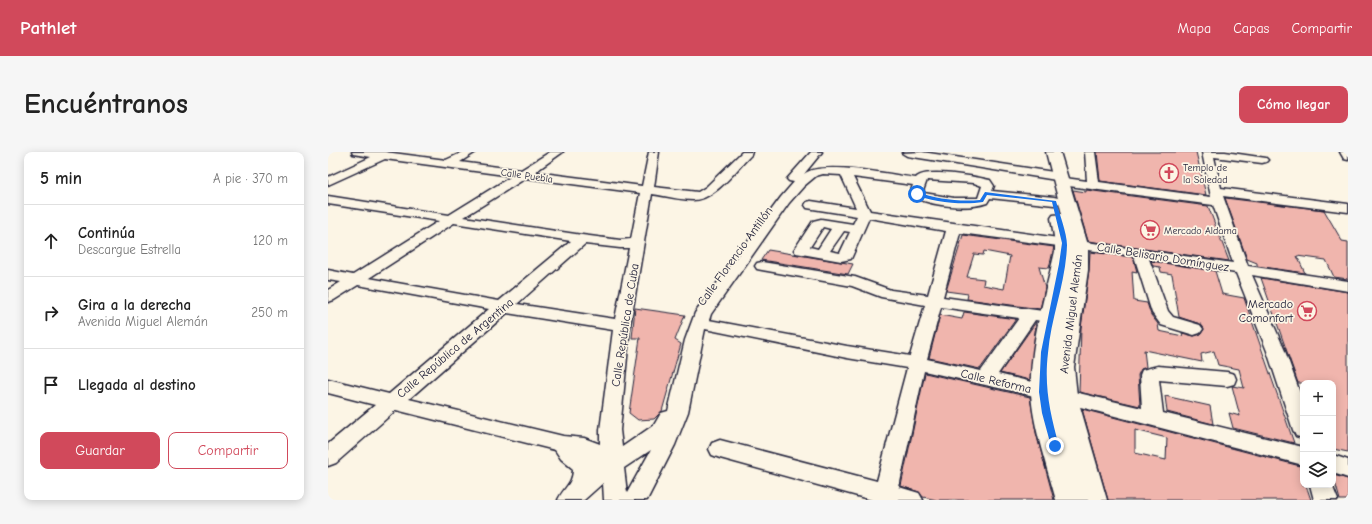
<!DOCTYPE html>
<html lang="es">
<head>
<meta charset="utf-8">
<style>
	:root { --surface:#fff; --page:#f6f6f6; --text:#222; --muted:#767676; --line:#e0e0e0; --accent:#d1495b }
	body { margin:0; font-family:"Comic Neue",sans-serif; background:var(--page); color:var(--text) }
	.controls { position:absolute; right:12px; bottom:12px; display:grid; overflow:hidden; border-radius:8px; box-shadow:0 2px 10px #0003 }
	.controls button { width:36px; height:36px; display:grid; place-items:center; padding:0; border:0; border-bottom:1px solid var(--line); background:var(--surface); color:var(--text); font:20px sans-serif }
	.stop { position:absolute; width:12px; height:12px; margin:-9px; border:3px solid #1a73e8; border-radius:50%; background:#fff }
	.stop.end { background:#1a73e8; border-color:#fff; box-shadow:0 1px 4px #0008 }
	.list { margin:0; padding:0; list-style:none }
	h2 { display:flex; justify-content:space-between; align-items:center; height:52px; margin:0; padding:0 16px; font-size:17px }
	h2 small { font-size:13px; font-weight:400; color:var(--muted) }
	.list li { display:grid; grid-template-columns:26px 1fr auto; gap:12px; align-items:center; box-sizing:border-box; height:72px; padding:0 16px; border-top:1px solid var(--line) }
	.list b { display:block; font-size:15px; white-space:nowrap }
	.list p { margin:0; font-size:13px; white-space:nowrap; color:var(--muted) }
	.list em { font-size:13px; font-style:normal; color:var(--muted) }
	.actions { display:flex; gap:8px; padding:12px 16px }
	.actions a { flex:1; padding:9px 0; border:1px solid var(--accent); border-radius:8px; text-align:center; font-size:14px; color:var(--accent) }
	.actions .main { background:var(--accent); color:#fff }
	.icon { flex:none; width:22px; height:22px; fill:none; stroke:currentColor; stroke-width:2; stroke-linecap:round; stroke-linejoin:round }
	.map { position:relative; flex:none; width:1020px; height:348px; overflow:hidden; border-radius:8px }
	header { display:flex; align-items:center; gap:24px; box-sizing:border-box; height:56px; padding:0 20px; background:var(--accent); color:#fff }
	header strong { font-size:19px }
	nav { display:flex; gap:22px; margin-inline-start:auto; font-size:14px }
	.intro { display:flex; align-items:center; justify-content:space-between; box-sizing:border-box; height:96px; padding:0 24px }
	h1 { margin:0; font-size:28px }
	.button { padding:10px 18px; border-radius:8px; background:var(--accent); color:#fff; font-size:14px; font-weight:700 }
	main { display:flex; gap:24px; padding:0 24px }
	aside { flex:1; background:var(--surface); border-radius:8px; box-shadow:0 2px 10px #0003 }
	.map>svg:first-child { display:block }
	.building { fill:#f0b5ad; stroke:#22223b; fill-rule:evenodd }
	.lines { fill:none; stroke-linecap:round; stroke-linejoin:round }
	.minor-casing { stroke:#22223b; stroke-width:3 }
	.major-casing { stroke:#22223b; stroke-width:3 }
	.minor { fill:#fcf5e5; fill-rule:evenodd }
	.major { fill:#fcf5e5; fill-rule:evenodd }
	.route { fill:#1a73e8 }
	.labels { text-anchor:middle; stroke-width:3.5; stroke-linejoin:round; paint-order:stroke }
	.far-poi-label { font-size:10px; fill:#22223b; stroke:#fcf5e5; text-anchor:start }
	.far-street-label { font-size:10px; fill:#22223b; stroke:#fcf5e5 }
	.street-label { font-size:12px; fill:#22223b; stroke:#fcf5e5 }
	.poi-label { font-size:12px; fill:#22223b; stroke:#fcf5e5; text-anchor:end }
</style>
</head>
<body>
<header>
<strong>Pathlet</strong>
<nav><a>Mapa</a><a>Capas</a><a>Compartir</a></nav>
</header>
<div class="intro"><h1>Encuéntranos</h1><a class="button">Cómo llegar</a></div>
<main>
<aside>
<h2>5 min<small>A pie · 370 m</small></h2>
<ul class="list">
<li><svg class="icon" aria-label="ahead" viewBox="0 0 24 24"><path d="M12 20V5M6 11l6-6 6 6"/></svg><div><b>Continúa</b><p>Descargue Estrella</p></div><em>120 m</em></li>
<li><svg class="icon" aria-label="right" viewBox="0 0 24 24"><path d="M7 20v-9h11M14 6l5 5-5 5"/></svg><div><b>Gira a la derecha</b><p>Avenida Miguel Alemán</p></div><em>250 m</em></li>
<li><svg class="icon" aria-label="arrive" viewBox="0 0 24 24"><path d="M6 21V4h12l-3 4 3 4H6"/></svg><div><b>Llegada al destino</b></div></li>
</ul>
<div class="actions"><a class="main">Guardar</a><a>Compartir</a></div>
</aside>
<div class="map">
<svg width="1020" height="348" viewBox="0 0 1020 348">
	<rect width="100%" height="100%" fill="#fcf5e5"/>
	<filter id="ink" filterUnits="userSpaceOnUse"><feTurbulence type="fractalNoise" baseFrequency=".025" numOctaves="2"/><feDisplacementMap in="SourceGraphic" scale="8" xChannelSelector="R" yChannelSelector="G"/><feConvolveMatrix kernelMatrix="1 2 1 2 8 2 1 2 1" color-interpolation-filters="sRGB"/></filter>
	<g filter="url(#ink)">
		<g class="building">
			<polygon points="769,0 868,0 878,43 772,29"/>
			<polygon points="745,38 758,40 758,38 880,54 901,109 760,89"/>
			<polygon points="897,46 996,58 1014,89 1020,90 1020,127 1006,125 998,108 969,104 977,121 929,114 929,111 919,107"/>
			<path d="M635,83L726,95L721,116L711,115L717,136L712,157L639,147L640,142L618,139ZM656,99L682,104L676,137L655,133L656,127L639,125L646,102L655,103Z"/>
			<polygon points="440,98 513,110 525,112 520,122 433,108"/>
			<polygon points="762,100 805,105 809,120 804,119 806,149 819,151 823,163 830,172 831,179 855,184 854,181 866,184 873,182 876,177 872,172 851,165 844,122 833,120 832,115 825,114 823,109 887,119 894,142 916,146 966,291 905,276 901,261 912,264 904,234 916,236 911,217 890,213 886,199 873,202 874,210 816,198 818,215 813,217 810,223 812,254 751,240 753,176 761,118"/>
			<polygon points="933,126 1020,140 1020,300 1005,297 1005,231 970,231"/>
			<polygon points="307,156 357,163 347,188 353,192 334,259 326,267 310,268 301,261 312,186 304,186"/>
			<polygon points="636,160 688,167 652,217 601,206 612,163 634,167"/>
			<polygon points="708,170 702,228 672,221"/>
			<polygon points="597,221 702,245 708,281 726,348 609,348 595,345 591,340 573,334"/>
			<polygon points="837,244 882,254 885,272 839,260"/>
			<path d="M754,257L972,314L975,323V333H978L983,348H780ZM807,278L839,286L838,308L807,301Z"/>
			<polygon points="1005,323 1020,327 1020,348 1012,348"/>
		</g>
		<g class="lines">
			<g class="minor-casing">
				<g id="minor">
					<path d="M24,0H57L118,8L135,0H148L132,10L193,18L222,0H235L207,20L314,34L321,0H331L326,35L370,40L378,35L414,0H424L423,3C408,18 387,48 365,48C352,48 338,44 324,42L302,174L292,278L294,295L326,273L333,261L340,259L357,188L367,161L453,45L466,30L461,29L459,27L483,0H494L476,22C493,8 564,23 588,26C596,15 649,25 662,28L666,34L664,39L726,45L730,46L732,49L730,52L726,53L662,46L659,51C639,58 607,54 587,46L583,39L585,33L525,25L542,59L905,111L885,53L733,33L729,32L728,28L579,4L574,1L594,0L732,21L736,23L737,26L759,29L757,0H767L771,30L883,45L874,0H897L938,6L940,8L938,10L934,11L886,5L893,36L1020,52V60L895,44L920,114L1020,129V139L924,123L957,199L975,249V286L968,284L965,278L939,199L908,121L821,107L840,159L845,165L872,173L875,177L872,181L866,183L833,173L824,161L806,104L632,81L615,145L722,160L728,161L730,165L728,169L722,170L707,168L670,222L814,256L812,223L814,218L830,214L899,220L906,222L908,227L906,232L899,234L831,228L835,261L975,295V313L737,251L596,219L571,335L591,341L595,348H544L392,306L384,303L381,297L384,291L392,288L549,329L579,216L519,206L377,177L360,260L347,293L319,348H276L275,331L256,348H230C236,335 245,332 245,317L233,307L227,298L68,258L8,311L0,314V292L47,253L0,241V227L61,242L161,157L30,133L6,148L0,150V138L13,130L0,128V118L25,123L111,69L0,52V44L121,63L184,24L57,7L0,33V25L43,5L25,2ZM495,22L513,23L528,56L483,49L479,50L477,53L479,56L529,64L525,72L493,67L485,69L466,98L468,101L513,109L523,107L541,66L618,79L600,143L563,138L527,125L434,110L429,111L427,114L429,117L434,118L524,134L553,145L597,153L582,204L519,194L381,168L383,162L461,51L476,34L488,24ZM198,26L312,41L303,87L292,88L254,83L136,65ZM599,28L646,31L654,34L650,46H626L596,41L595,39ZM126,71L243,89L171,149L41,126ZM495,75L503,77L490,97L482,95ZM516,79L522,80L512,101L502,99ZM257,92L292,96H301L287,167L189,152ZM613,155L691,166L653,219L599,207ZM179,161L285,178L272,278V292L256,286L235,284L81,247ZM323,298L299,341L296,316Z"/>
					<polygon points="1012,0 1020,0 1020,8 1016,7"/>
					<polygon points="1005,303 1020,308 1020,326 1005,321"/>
					<polygon points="982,333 1004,333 1010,348 986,348"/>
				</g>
			</g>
			<g class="major-casing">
				<path id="major" d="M718,0H732L760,93V118L746,215L749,244L779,348H728C719,315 705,275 703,241C701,194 717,144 727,99V91L723,66L725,63L734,62Z"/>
			</g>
			<use href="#minor" class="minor"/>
			<use href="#major" class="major"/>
		</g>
	</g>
	<path class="route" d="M589,40C609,47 631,50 652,48L657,40L728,49C731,61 739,81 739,93C738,130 723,165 720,201C716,235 722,261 731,294L730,296L727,297L723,294L714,261L711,240L713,200L731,112L734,91L724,50L659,43L655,50C637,53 604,51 587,42Z"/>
	<defs>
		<g id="church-ring" transform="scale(1)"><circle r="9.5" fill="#fcf5e5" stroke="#d1495b" stroke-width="1.5"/><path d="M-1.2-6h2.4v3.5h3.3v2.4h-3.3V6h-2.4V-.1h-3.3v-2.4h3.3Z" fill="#d1495b"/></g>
		<g id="supermarket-ring" transform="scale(1)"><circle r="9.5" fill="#fcf5e5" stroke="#d1495b" stroke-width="1.5"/><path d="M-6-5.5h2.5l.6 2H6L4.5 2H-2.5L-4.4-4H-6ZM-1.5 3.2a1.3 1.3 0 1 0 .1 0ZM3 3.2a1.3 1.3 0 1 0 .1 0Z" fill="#d1495b"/></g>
	</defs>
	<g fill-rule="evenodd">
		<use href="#church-ring" x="841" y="21"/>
		<use href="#supermarket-ring" x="822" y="78"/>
		<use href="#supermarket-ring" x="979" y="159"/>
	</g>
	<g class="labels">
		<g class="far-poi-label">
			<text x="855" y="19">Templo de<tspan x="855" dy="12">la Soledad</tspan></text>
			<text x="836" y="82">Mercado Aldama</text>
		</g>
		<g class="far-street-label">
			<text transform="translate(199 23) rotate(8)" y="4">Calle Puebla</text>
		</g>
		<g class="street-label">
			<text transform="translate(407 104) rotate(-54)" y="4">Calle Florencio Antillón</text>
			<text transform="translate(835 105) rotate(9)" y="4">Calle Belisario Domínguez</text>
			<text transform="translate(743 162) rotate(-83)" y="4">Avenida Miguel Alemán</text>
			<text transform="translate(297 173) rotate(-81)" y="4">Calle República de Cuba</text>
			<text transform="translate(127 196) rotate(-40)" y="4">Calle República de Argentina</text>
			<text transform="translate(668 229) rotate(13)" y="4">Calle Reforma</text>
		</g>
		<g class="poi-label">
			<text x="965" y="156">Mercado<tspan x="965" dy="14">Comonfort</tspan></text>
		</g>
	</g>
</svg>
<div class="controls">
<button>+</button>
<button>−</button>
<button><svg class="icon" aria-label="layers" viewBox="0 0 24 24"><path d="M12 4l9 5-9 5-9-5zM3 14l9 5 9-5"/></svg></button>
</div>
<div class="stop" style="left:589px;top:42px"></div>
<div class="stop end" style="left:727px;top:294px"></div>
</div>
</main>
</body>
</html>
